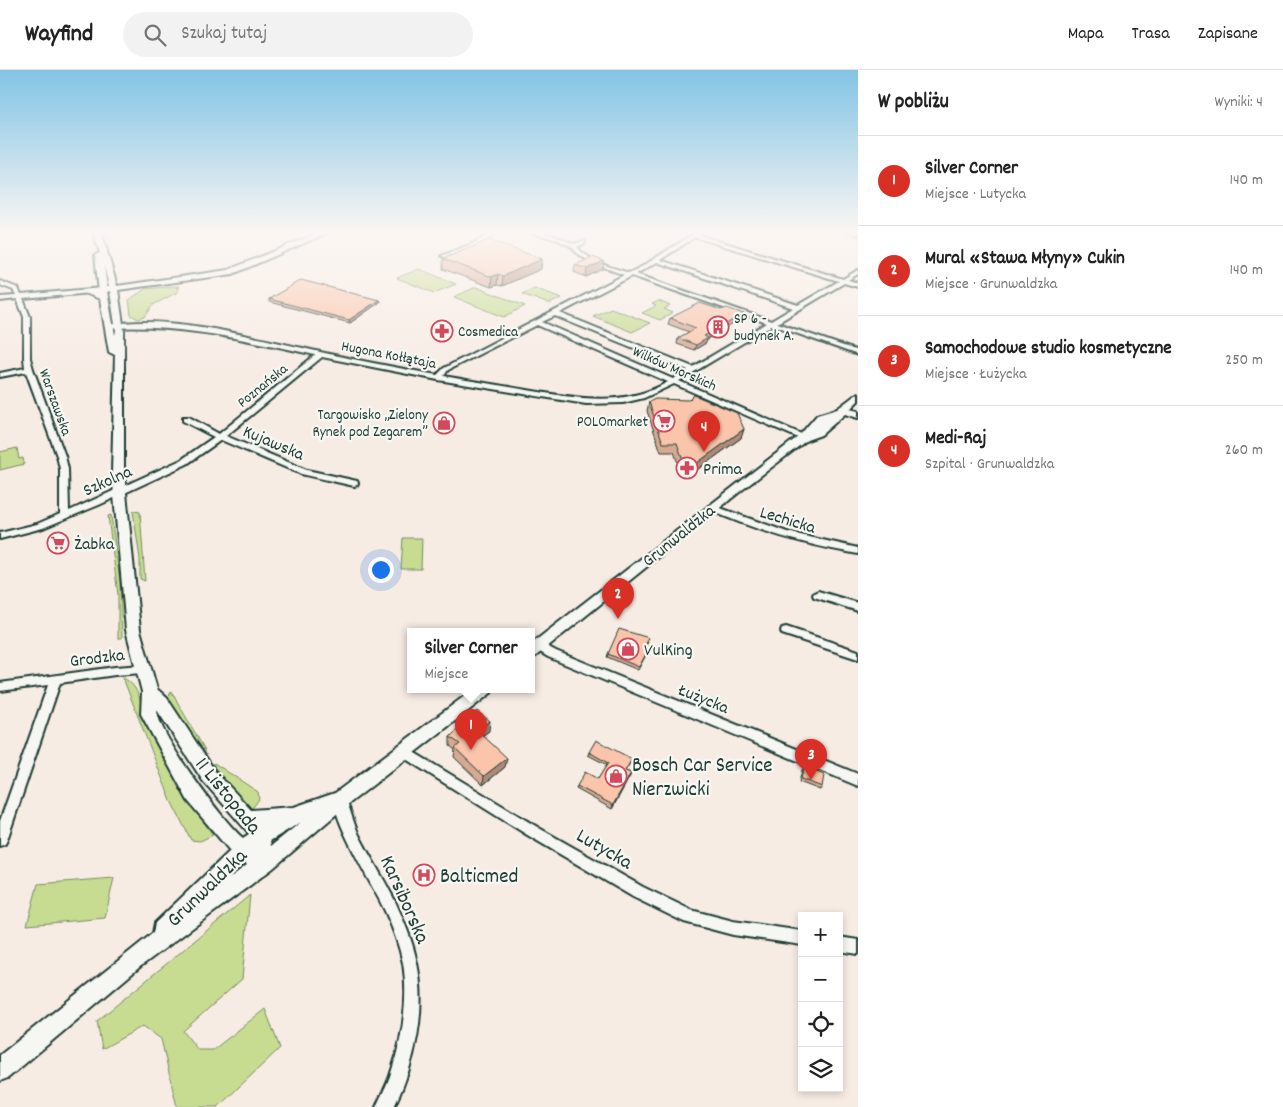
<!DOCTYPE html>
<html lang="pl">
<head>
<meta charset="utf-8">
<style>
	:root { --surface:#fff; --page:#f2f2f2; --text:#222; --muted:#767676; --line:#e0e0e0; --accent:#d93025 }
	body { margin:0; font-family:Dekko,sans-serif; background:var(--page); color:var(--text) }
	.controls { position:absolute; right:15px; bottom:15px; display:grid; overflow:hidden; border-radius:0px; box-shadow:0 2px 8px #0003 }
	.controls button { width:45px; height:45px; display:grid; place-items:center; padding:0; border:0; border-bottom:1px solid var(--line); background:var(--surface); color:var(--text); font:25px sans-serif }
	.you { position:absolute; left:380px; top:499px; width:18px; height:18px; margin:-12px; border:4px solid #fff; border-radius:50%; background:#1a73e8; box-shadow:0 0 0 8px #1a73e833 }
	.badge { display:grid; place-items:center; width:32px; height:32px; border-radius:50%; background:var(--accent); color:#fff; font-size:16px; font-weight:700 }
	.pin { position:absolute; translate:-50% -41px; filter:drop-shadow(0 1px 2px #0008) }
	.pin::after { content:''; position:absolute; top:26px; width:18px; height:15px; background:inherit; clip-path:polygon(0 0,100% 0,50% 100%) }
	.popup { position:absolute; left:407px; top:558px; width:128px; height:65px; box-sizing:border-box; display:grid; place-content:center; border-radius:0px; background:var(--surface); filter:drop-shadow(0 1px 4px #0005); font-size:16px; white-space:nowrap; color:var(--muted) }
	.popup b { font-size:19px; color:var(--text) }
	.popup::after { content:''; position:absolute; left:50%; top:100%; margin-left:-10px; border:10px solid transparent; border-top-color:var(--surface) }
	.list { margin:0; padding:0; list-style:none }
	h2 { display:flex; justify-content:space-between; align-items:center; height:65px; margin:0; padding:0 20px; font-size:21px }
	h2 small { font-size:16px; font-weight:400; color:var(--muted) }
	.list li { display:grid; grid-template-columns:32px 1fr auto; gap:15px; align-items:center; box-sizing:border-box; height:90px; padding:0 20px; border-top:1px solid var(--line) }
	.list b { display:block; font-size:19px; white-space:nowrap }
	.list p { margin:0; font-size:16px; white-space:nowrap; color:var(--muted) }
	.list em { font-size:16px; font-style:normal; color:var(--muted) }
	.icon { flex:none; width:28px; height:28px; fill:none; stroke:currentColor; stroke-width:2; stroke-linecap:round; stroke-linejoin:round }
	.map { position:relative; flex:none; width:858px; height:1037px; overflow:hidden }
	header { display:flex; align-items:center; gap:30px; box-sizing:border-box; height:70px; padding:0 25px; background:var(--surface); border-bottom:1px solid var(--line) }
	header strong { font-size:24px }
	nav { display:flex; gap:28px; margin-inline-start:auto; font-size:18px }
	.search { width:350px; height:45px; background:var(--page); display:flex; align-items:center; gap:12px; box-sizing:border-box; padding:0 18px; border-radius:28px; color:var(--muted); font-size:19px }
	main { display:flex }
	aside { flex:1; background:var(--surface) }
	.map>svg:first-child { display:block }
	.green { fill:#c7dc91; stroke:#738c62 }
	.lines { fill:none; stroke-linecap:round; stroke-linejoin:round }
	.street-casing { stroke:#1f3d34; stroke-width:4 }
	.secondary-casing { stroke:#1f3d34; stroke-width:4 }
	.street { fill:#f6f6f2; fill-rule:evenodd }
	.secondary { fill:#f6f6f2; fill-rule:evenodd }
	.wall { fill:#d7a993; stroke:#1f3d34 }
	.shaded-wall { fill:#af8a78; stroke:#1f3d34 }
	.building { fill:#fac5ab; stroke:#1f3d34 }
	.labels { text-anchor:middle; stroke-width:4.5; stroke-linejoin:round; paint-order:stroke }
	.far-poi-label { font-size:15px; fill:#1f3d34; stroke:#f6f6f2; text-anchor:start }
	.far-street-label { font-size:15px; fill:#1f3d34; stroke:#f6f6f2 }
	.street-label { font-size:18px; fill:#1f3d34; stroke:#f6f6f2 }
	.poi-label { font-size:18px; fill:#1f3d34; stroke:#f6f6f2; text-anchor:start }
	.near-poi-label { font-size:21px; fill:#1f3d34; stroke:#f6f6f2; text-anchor:start }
	.near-street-label { font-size:21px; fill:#1f3d34; stroke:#f6f6f2 }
</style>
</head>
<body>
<header>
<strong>Wayfind</strong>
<div class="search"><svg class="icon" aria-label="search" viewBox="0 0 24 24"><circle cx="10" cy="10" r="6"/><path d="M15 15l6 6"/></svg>Szukaj tutaj</div>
<nav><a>Mapa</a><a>Trasa</a><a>Zapisane</a></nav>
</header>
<main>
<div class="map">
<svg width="858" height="1037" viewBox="0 0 858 1037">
	<rect width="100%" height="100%" fill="#f7ece4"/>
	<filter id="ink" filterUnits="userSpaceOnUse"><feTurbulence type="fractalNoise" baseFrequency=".02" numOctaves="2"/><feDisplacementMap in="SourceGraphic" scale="10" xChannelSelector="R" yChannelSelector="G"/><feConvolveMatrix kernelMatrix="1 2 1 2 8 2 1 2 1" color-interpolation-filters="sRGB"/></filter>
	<g filter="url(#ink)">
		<g class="green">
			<polygon points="419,199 456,214 434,223 397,208"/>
			<polygon points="179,216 176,218 179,218 178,222 153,235 145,247 138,249 131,245 129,230 145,219"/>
			<polygon points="476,217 525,236 504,247 454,227"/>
			<polygon points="534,218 562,228 549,234 522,224"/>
			<polygon points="659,231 670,236 664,239 673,243 660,250 642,243 656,236 652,234"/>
			<polygon points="611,238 650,253 632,262 593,246"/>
			<polygon points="17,378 19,389 23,388 24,394 0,400 0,382"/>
			<polygon points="133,441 140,442 145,511 140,509 140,489"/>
			<polygon points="111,445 120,512 122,568 118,568 118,525 108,446"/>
			<polygon points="403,468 422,468 421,499 401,499"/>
			<path d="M123,608C140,616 140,633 146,649C163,692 186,728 213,765L200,771L191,770L171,731Z"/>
			<polygon points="171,621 205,680 196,678 168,628"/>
			<polygon points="214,693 258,722 259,729 251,740 243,735 214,702"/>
			<polygon points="114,808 105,848 27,855 38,814"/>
			<polygon points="250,825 242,909 183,961 198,980 213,980 265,939 280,978 218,1037 177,1037 161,969 143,956 102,979 97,951"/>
		</g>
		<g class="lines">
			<g class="street-casing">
				<g id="street">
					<polygon points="495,161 501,161 476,176 446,187 441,186 472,174"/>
					<path d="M522,161C540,160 558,166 574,174L585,171V173L577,177C590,192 610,197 629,203L643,196L698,161H704L699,165L843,209L858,200V204L848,210L858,213V217L844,213L777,253L858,281V285L773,255L679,311L806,366V370H803L674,314L644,328L623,333L586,334L438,310L322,287L226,366L307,400L357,411L358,413L357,415L354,416L301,404L221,370L187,394L99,435L43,458L0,469V463L37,454L60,444V399L57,386L26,302L0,307V303L25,298L24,288V247L17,229L0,231V227L16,226L13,220L0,215V211L18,218L21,225L103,218L106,220L103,222L23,229L30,247V288L33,299L65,386L68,399L69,441L181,390L214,367L183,351V347H189L219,364L315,285C246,270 182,254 110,258L107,256L108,255C169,244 246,266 307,279C350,289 393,297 437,305L444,298L624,205L590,192L577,183L572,177L556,169ZM695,167L839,211L798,235L660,190ZM657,192L793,238L771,251L636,204ZM632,206L767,253L693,297L560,243ZM555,246L688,300L673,309L542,252ZM537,255L668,312C623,338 575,328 527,320C499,315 471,311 444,306L448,300Z"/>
					<path d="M712,435L787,462L858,478V484C806,475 757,461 709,440L708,438Z"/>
					<polygon points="818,521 858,533 858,541 814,527 813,525 814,523"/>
					<polygon points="786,557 858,581 858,589 782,564 781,561 782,558"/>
					<polygon points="539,572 556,581 858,704 858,716 548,587 535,579 534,576 535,573"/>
					<polygon points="143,595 147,596 149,599 147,602 143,603 115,605 60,613 7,770 5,774 0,776 0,751 48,615 0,621 0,613 115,597"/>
					<polygon points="405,677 539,758 643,817 691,840 733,851 802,861 802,875 733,865 684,852 633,827 529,766 401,686 399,682 401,678"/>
					<path d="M340,724L345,726C350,739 353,752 359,765C370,787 383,807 394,829C403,849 413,871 417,893C427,940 415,994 394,1037H376C381,1026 386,1017 390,1006C402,971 409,930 403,893C399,875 392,856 384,839C375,819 328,743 335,726Z"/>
					<polygon points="839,867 858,870 858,884 839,881"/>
				</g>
			</g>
			<g class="secondary-casing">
				<g id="secondary">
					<path d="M93,161H101L117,216L228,200L323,161H332L233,204L118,220L124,261V403L140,560L157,619L167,628L215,701L251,740L294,737L335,723L474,619H493L491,623L346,736L272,799L141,896L8,1008L0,1011V985L153,863L155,853L230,781L188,731L141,644L142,622L126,560L112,403L115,285L109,282L100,229L82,222L86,220L99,222L95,185L100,183ZM104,195L109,217H107ZM110,221L116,261L115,265L107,222ZM157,640L203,711L247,761L249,764L243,768C224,753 157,663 157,640ZM301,752L271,776L270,771ZM244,792L247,795L228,809Z"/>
					<polygon points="847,161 858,161 858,165"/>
					<polygon points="858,323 858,331 850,339 858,341 858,348 845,344 821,365 807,370 742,420 536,586 531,588 531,574 799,366 817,345 837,339"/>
				</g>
			</g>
			<use href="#street" class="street"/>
			<use href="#secondary" class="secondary"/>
		</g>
		<g class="wall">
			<polygon points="443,189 542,189 541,199 502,216 497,215 491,217 443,199"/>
			<polygon points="575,195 603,199 586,207 574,202"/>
			<polygon points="269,229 379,230 380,232 350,253 269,232"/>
			<polygon points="721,240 744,244 742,249 707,269 706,273 694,280 677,274 678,268 689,262 668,254 670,248"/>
			<polygon points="649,332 744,359 741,368 694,402 681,402 674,382 661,382 647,341"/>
			<polygon points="648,572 643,581 646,585 638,600 607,587 608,584"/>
			<polygon points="489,661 482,666 505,697 483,715 454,687 455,680 450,676 450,667"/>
			<polygon points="589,682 631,692 625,701 631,703 630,706 612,739 576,719 577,716 598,709 607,695 588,685"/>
			<polygon points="804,697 822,717 820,720 799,712 802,700"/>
		</g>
		<g class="shaded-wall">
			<polygon points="542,189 541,199 502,216 503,206"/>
			<polygon points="604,191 603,199 586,207 587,199"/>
			<polygon points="498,204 497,215 491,217 492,207"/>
			<polygon points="379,230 380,232 350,253 349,250"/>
			<polygon points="744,244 742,249 707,269 706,273 694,280 696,275 704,266"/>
			<polygon points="744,359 741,368 694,402 697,393"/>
			<polygon points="490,651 489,661 476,670 477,660"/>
			<polygon points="507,688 505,697 483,715 484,706"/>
			<polygon points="631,703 630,706 612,739 613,735"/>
		</g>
		<g class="building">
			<polygon points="489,170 542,189 503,206 498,204 492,207 443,189"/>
			<polygon points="592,187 604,191 587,199 575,195"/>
			<polygon points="301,210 379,230 349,250 269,229"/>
			<polygon points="700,233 721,240 727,238 744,244 704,266 708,268 696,275 678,268 696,258 670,248"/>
			<polygon points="694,325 737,343 744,359 697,393 684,393 677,373 663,373 649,332 655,329 689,330"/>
			<polygon points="619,559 649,568 643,580 647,582 639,597 608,584"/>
			<polygon points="477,641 490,651 477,660 507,688 484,706 455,678 460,674 450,667"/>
			<polygon points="596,670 632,689 625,701 631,703 613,735 577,716 585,702 598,709 608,693 589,682"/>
			<polygon points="804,697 824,705 822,717 801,709"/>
		</g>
	</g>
	<linearGradient id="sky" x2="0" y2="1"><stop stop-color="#82c4e5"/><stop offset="0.53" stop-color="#fbf6f3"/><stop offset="1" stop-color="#fbf6f3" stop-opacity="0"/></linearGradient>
	<rect width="858" height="306" fill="url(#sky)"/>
	<defs>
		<g id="building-ring" transform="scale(1.125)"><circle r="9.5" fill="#f6f6f2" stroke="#d1495b" stroke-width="1.5"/><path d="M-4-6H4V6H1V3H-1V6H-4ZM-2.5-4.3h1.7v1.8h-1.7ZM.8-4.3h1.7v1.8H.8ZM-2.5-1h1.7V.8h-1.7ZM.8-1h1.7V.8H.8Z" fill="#d1495b"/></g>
		<g id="pharmacy-ring" transform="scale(1.125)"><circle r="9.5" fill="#f6f6f2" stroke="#d1495b" stroke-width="1.5"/><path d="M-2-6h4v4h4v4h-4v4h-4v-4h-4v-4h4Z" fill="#d1495b"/></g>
		<g id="supermarket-ring" transform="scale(1.125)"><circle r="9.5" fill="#f6f6f2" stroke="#d1495b" stroke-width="1.5"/><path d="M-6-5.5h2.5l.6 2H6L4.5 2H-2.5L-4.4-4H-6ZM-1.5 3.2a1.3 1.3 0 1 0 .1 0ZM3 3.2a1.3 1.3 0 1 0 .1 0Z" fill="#d1495b"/></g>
		<g id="shop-ring" transform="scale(1.125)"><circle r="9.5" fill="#f6f6f2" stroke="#d1495b" stroke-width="1.5"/><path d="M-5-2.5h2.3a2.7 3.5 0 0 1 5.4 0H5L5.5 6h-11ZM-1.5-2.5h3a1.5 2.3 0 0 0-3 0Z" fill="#d1495b"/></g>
		<g id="hospital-ring" transform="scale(1.125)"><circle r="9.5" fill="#f6f6f2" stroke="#d1495b" stroke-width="1.5"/><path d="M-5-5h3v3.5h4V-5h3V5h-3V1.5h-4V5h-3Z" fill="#d1495b"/></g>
	</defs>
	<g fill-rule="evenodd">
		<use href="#building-ring" x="718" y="257"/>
		<use href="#pharmacy-ring" x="442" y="261"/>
		<use href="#supermarket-ring" x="664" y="351"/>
		<use href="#shop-ring" x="444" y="353"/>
		<use href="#pharmacy-ring" x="687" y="398"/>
		<use href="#supermarket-ring" x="58" y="473"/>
		<use href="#shop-ring" x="628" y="579"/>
		<use href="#shop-ring" x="616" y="706"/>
		<use href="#hospital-ring" x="424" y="805"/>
	</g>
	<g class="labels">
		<g class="far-poi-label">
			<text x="734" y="253">SP 6 -<tspan x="734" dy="17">budynek A.</tspan></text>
			<text x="458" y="266">Cosmedica</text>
			<text x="428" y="349" text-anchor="end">Targowisko „Zielony<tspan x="428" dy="17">Rynek pod Zegarem”</tspan></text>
			<text x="648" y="356" text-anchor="end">POLOmarket</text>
		</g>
		<g class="far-street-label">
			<text transform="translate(389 284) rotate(11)" y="5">Hugona Kołłątaja</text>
			<text transform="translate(675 298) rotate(24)" y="5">Wilków Morskich</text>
			<text transform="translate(262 315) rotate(-39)" y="5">Poznańska</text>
			<text transform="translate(56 332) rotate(70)" y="5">Warszawska</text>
		</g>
		<g class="street-label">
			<text transform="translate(274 372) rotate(23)" y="6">Kujawska</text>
			<text transform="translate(107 410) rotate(-24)" y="6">Szkolna</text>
			<text transform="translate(788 449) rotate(17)" y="6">Lechicka</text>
			<text transform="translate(678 465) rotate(-39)" y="6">Grunwaldzka</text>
			<text transform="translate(97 587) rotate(-7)" y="6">Grodzka</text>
			<text transform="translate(704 628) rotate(22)" y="6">Łużycka</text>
		</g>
		<g class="poi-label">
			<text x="703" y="404">Prima</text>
			<text x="74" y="479">Żabka</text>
			<text x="644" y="585">VulKing</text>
		</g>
		<g class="near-poi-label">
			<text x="632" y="701">Bosch Car Service<tspan x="632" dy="24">Nierzwicki</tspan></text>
			<text x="440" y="812">Balticmed</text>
		</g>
		<g class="near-street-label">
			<text transform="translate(229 725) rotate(51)" y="7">11 Listopada</text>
			<text transform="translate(605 778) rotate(30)" y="7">Lutycka</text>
			<text transform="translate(206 817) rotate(-44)" y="7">Grunwaldzka</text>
			<text transform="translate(406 829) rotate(66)" y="7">Karsiborska</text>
		</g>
	</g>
</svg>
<div class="controls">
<button>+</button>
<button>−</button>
<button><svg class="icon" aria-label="locate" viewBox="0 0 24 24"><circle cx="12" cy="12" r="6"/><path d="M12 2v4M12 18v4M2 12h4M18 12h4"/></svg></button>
<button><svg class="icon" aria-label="layers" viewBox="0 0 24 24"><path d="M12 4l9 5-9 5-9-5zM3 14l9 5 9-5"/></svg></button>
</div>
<div class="you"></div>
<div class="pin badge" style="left:471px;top:680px">1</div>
<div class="popup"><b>Silver Corner</b>Miejsce</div>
<div class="pin badge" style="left:618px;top:549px">2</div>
<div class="pin badge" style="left:811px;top:710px">3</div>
<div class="pin badge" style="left:704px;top:382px">4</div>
</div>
<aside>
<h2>W pobliżu<small>Wyniki: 4</small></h2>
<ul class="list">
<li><span class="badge">1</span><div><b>Silver Corner</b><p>Miejsce · Lutycka</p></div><em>140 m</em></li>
<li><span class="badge">2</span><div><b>Mural «Stawa Młyny» Cukin</b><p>Miejsce · Grunwaldzka</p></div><em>140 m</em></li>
<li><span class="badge">3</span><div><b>Samochodowe studio kosmetyczne</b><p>Miejsce · Łużycka</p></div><em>250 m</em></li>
<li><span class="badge">4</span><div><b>Medi-Raj</b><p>Szpital · Grunwaldzka</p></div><em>260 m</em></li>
</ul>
</aside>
</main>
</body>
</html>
